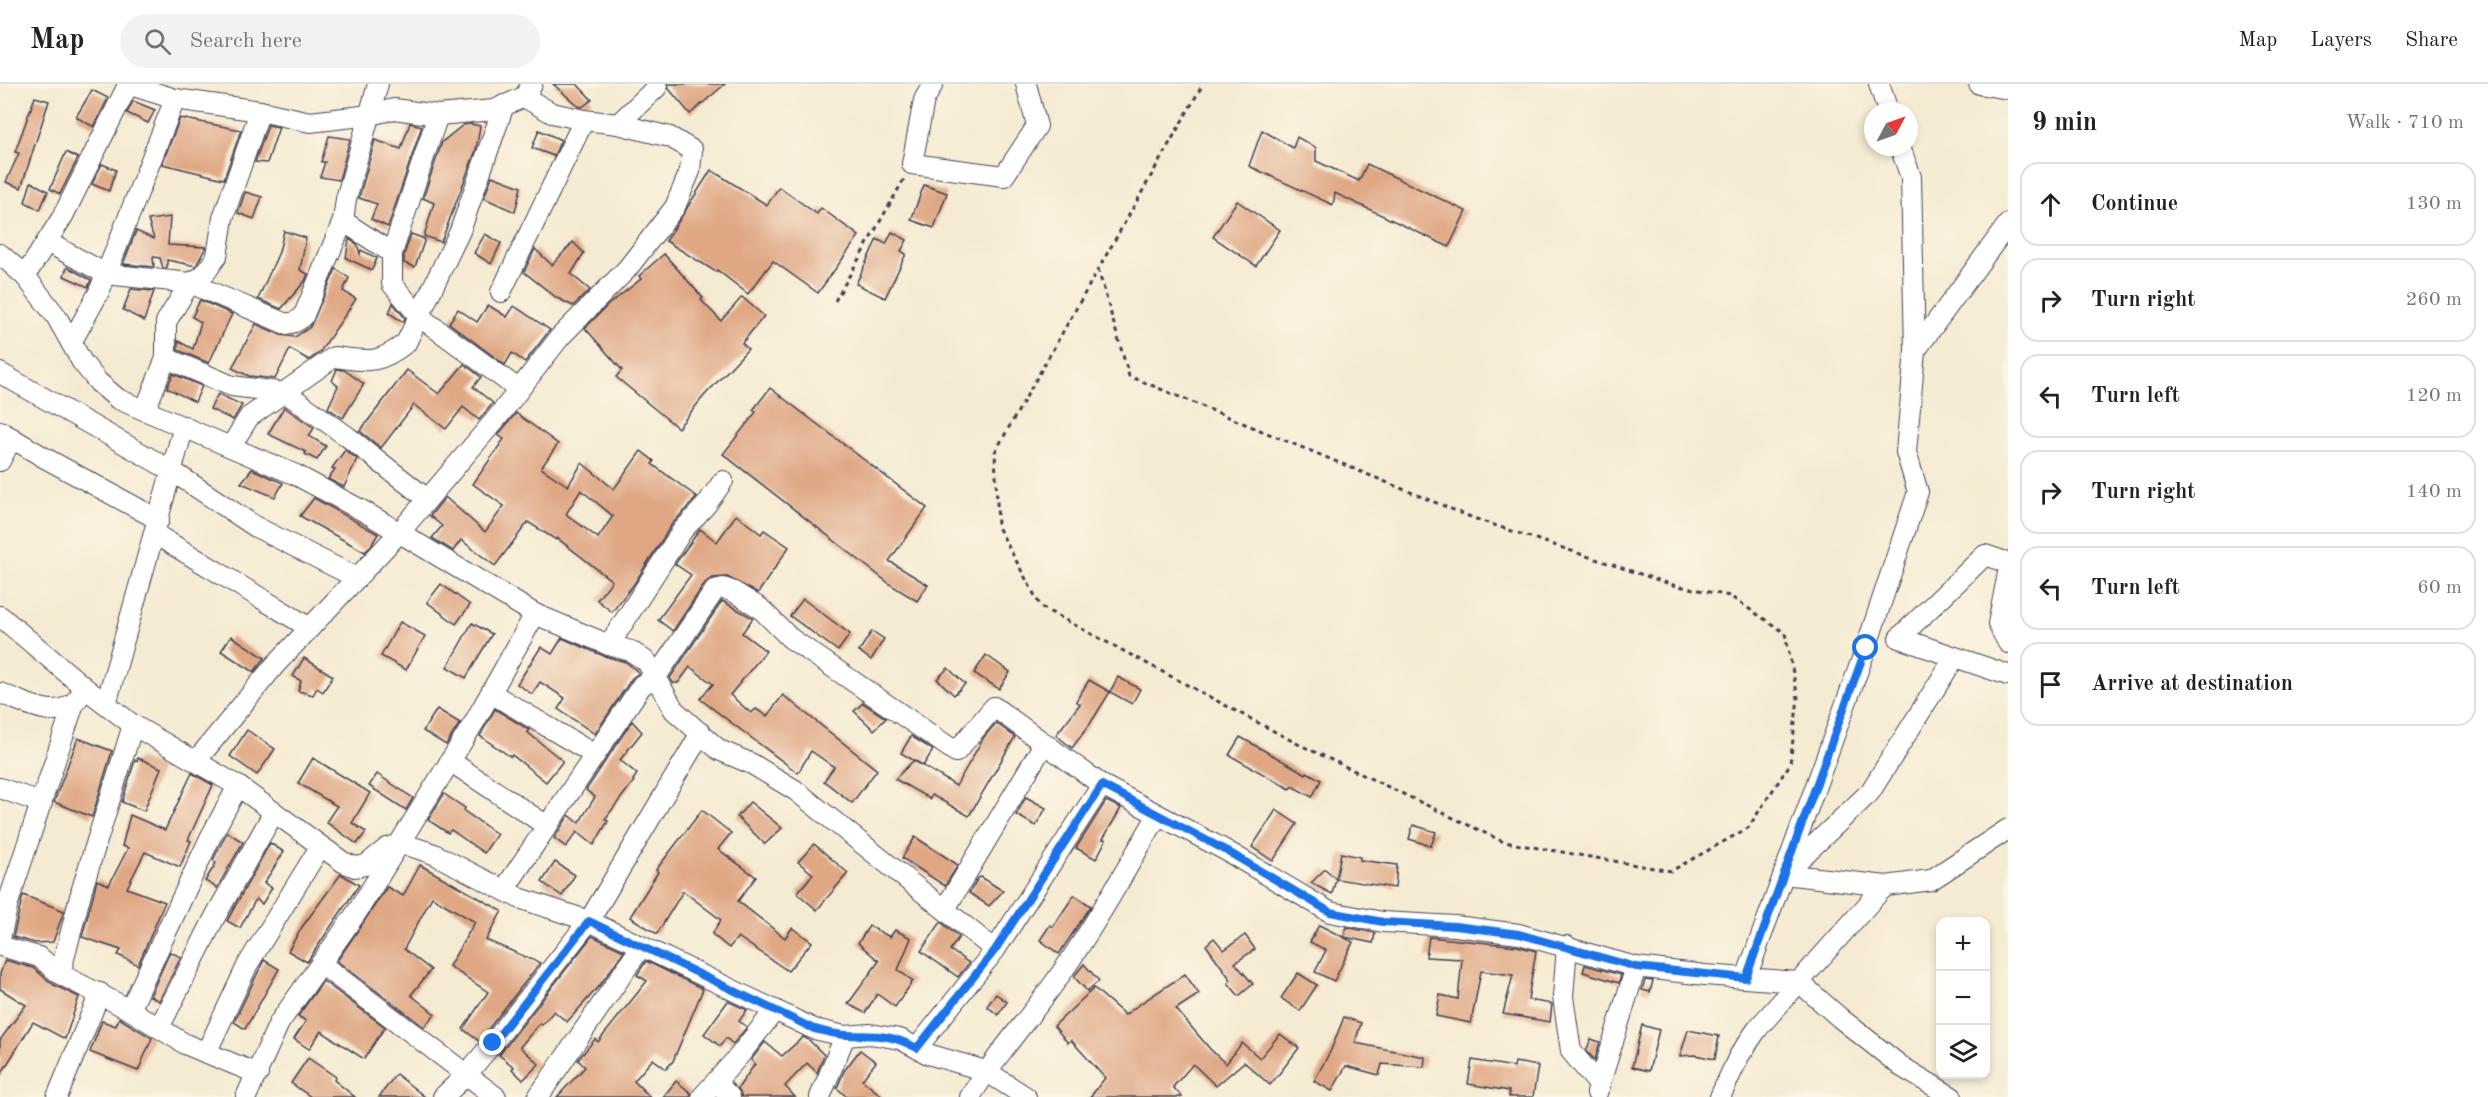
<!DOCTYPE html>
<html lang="en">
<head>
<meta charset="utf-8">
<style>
	:root { --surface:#fff; --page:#f2f2f2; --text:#202124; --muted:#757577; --line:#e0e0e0 }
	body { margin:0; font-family:"Old Standard TT",serif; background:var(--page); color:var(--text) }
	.controls { position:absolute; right:18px; bottom:18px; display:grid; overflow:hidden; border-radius:12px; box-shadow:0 3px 9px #0003 }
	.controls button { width:54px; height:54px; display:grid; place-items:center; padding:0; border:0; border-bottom:2px solid var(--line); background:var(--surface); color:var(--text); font:30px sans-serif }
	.compass { position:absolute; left:1864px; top:18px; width:54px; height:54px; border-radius:50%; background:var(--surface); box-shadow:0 3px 9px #0003; rotate:49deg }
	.stop { position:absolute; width:18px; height:18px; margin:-14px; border:4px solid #1a73e8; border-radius:50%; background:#fff }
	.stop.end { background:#1a73e8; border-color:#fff; box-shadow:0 2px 6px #0008 }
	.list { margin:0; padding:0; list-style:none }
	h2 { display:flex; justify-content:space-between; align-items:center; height:78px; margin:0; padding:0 24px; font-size:26px }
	h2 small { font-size:20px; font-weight:400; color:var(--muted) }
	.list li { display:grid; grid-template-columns:39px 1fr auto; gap:18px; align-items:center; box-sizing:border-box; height:84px; margin:0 12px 12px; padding:0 12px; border:2px solid var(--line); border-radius:18px }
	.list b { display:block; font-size:22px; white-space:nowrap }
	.list em { font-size:20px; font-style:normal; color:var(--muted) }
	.icon { flex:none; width:33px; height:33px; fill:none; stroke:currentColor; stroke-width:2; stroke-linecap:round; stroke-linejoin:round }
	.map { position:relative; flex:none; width:2008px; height:1013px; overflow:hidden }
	header { display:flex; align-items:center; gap:36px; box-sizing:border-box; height:84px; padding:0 30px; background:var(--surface); border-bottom:2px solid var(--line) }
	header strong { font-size:28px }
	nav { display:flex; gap:33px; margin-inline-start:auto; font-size:21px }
	.search { width:420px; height:54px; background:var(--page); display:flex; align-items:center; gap:15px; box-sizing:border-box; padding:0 21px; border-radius:33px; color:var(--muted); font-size:22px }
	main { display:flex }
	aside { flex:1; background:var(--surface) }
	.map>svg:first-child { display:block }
	.building { fill:#dfa784; fill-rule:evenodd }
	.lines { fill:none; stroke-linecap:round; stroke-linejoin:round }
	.minor-casing { stroke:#424052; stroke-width:22 }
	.path { stroke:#424052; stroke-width:3; stroke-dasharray:4.5 4.5; stroke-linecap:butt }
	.minor { stroke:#fff; stroke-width:20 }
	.route { stroke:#1a73e8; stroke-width:8 }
</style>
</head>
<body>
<header>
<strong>Map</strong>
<div class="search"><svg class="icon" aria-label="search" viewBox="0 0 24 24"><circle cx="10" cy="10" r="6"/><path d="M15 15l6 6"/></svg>Search here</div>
<nav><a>Map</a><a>Layers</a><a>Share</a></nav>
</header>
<main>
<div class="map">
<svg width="2008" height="1013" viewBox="0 0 2008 1013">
	<rect width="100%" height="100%" fill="#fcf5e5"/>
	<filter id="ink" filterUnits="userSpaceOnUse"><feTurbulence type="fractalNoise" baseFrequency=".0167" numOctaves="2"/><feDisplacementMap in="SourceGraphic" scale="12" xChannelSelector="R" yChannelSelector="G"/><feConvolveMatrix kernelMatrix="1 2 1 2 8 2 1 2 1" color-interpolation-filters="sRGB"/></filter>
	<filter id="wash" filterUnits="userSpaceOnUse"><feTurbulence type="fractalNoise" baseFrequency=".008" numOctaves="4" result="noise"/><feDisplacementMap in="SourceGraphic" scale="24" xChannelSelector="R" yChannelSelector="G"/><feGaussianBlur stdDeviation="1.35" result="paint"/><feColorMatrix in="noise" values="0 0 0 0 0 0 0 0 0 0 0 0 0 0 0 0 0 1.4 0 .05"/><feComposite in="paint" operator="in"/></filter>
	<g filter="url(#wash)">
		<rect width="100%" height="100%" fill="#f5ebd2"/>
		<g id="blocks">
			<g class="building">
				<polygon points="553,0 577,0 592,16 582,23 578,22"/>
				<polygon points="668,0 725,0 690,30 669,5"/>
				<polygon points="92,6 108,14 94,43 76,33"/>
				<polygon points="35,13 49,17 21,104 6,98 19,69 15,68"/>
				<polygon points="133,17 155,26 148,39 127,29"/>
				<polygon points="180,34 241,46 224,95 162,80"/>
				<polygon points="410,39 422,42 388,143 371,135 377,120 359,114 375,56 401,65"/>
				<polygon points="471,40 480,42 476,66 441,158 424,152 434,119 423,114 442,58 463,41"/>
				<polygon points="268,41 279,43 267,79 255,78"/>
				<polygon points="539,46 561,56 554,72 532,64"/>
				<polygon points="1262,46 1293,64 1297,53 1316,64 1316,77 1359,97 1367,80 1466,127 1449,163 1335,109 1333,121 1249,82"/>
				<polygon points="329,52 350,55 339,96 320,93 325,78 321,78"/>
				<polygon points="66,68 78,74 60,110 50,105"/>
				<polygon points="102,80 116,86 109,107 92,100"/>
				<polygon points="711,86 767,121 779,103 817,130 821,124 859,152 818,209 773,177 748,210 717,186 716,188 666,157"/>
				<polygon points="492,92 521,103 515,128 484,114"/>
				<polygon points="31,98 48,107 40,126 25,118"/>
				<polygon points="924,101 947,109 934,144 911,136"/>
				<polygon points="245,108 262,113 254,135 238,129"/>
				<polygon points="1237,117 1280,146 1256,182 1213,153"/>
				<polygon points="170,133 168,161 206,163 196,182 167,176 167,184 163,184 160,174 153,173 154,183 123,180 136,147 154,155 148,136"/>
				<polygon points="284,147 306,154 300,186 308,190 305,197 281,225 258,215 279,168"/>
				<polygon points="892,148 907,156 901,167 906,170 885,214 856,200 877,155 886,160"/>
				<polygon points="411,150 425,155 415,183 404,179 404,171"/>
				<polygon points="485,150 501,159 491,180 474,169"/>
				<polygon points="349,155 357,160 360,170 361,166 377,174 372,186 346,174"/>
				<polygon points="573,158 584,169 571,190 590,206 573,222 557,214 524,188 535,165 552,181"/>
				<polygon points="664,170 703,214 701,216 721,237 742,213 764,232 742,259 748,265 704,312 678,344 616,293 622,286 585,244 608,221 641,195 639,192"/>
				<polygon points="67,183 91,196 88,203 64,192"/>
				<polygon points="336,185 349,194 343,207 356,215 320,268 309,276 290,265 275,295 249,292 232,284 256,240 281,251 295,253 310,243"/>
				<polygon points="131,205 154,207 144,237 123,226"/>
				<polygon points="200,216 232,230 209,279 178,266 178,257 193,265 201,238 192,233"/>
				<polygon points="393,219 405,234 403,238 389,229"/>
				<polygon points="488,221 507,233 514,222 550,246 525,278 512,269 505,281 449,239 458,225 477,238"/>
				<polygon points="464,280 481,293 473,303 493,319 479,336 463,323 446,345 414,321 381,364 360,347 407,286 439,310"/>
				<polygon points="337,285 344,286 364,300 343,334 328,324 338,302 332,297"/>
				<polygon points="173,290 202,302 195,318 167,304"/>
				<polygon points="770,304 927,424 889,477 928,501 917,517 891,501 723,370 756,328 753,326"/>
				<polygon points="218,310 242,321 233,336 210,325"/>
				<polygon points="284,323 314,344 309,352 326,362 317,376 305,370 306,368 268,350"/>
				<path d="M516,329L558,360L541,384L568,402L582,379L614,405L641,367L654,377L652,380L697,413L672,440L634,500L612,528L597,516L612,497L557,454L556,456L528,438L495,482L461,456L453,467L432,454L442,442L430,432L445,413L485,448L504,422L473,400L504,355L498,351ZM581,406L613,432L598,454L566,430Z"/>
				<polygon points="345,366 357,375 344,403 328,395 335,385 332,384"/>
				<polygon points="252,385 283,399 275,413 241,399"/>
				<polygon points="314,414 378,450 371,462 365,468 300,432"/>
				<polygon points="736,431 761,450 764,446 789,463 758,509 727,493 712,494 705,499 673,547 658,536 691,491 675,480 700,445 717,458"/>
				<polygon points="441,500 470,521 456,540 427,518"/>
				<polygon points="803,515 850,550 838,567 790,532"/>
				<polygon points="722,517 753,534 742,549 766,567 730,611 751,629 756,625 767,632 783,611 877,686 852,719 824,697 834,683 811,667 798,689 700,615 713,600 690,583 678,599 673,599 670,594"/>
				<polygon points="400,538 425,552 406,586 381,572"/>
				<polygon points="472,539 492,550 466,594 447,583"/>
				<polygon points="872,547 884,555 871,576 859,567"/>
				<polygon points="231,552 265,574 254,588 221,567"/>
				<polygon points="562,554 604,572 626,578 639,589 632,594 595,650 558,625 565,614 540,598 532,610 517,600 541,563 552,570"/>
				<polygon points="986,571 1010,588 999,605 974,589"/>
				<polygon points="304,574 333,592 323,608 317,604 313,611 298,607 301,597 293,592"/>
				<polygon points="948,584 965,600 954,611 937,595"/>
				<polygon points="1118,593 1140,605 1132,620 1110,608"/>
				<polygon points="1089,596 1110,608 1090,640 1072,664 1056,651 1080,620 1076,617"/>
				<polygon points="863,619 886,634 874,646 854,627"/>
				<polygon points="437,625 460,639 446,661 423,647"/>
				<polygon points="495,625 529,646 527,648 563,677 546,698 512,671 511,673 480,652"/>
				<polygon points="632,637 642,648 620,676 637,690 633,696 634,697 605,735 608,737 594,761 577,748 566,763 554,754 569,731 579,739 595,713 586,706"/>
				<polygon points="996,639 1015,653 969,732 932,711 930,715 895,695 914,676 956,702 984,653"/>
				<polygon points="247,646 275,665 257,691 230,672"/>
				<polygon points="911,652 933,666 923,682 901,669"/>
				<polygon points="1240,653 1306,690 1307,688 1321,696 1312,713 1292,702 1290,705 1229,671"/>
				<polygon points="78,654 112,667 92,733 54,718"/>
				<polygon points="138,674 161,684 144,727 122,718 135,676 137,677"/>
				<polygon points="313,674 370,709 352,739 366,748 357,760 326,738 337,722 298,699"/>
				<polygon points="192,689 213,701 188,756 191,757 180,783 145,768 127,804 165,818 138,881 118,871 121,866 82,853 94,808 97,796 109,801 128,764 122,762 130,731 165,746"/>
				<polygon points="377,690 413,714 406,726 369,702"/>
				<polygon points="444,710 465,724 464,727 497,750 484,769 451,746 448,749 428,736"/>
				<polygon points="1026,713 1046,724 1036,742 1016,731"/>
				<polygon points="1106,717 1121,724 1103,755 1106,756 1096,775 1076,764"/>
				<polygon points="750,718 782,744 765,760 737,733"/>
				<polygon points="702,726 731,749 718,765 756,793 738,817 785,854 792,844 812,858 788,887 738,853 729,864 712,850 721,836 683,807 657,850 630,833 658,788 656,786"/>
				<polygon points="1276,726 1297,740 1273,777 1252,763"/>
				<polygon points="1413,741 1436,748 1431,762 1409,755"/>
				<polygon points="227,748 243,758 217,804 205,797 216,779 213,776"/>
				<polygon points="915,753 958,781 945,802 902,774"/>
				<polygon points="270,759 284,768 264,799 272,804 262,820 256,815 240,844 227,837"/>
				<polygon points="814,760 848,789 817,826 797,809 813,790 798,778"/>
				<polygon points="1341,769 1360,773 1360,776 1397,781 1395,804 1336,795"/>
				<polygon points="555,778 575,791 562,812 542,798"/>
				<polygon points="420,781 502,827 486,856 540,879 479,957 463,945 488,908 449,882 475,838 432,813 404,865 431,886 411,911 435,930 424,943 337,877 387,803 403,812"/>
				<polygon points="1325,785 1336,795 1332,810 1311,799"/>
				<polygon points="341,790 359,801 307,878 288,867 302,843"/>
				<polygon points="981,793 1003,807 989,822 969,809 978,794"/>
				<polygon points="23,811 64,827 53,858 35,859 13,853"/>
				<polygon points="1074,811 1091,822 1059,870 1040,856 1050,841 1053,843"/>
				<polygon points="941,838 959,853 950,866 969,879 958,893 921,867"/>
				<polygon points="1319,841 1353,858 1334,897 1315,888 1326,866 1310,858"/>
				<polygon points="869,842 890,853 895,846 911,854 898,886 913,897 895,923 877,910 865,929 848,920 879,877 858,859"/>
				<polygon points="1346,843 1375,849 1373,859 1344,853"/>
				<polygon points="1245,851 1255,865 1235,879 1253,900 1239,912 1228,899 1231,896 1206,861 1214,854 1224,866"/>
				<polygon points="592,852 624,867 600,901 567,938 554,927 542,941 540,939 520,963 539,980 523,996 512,985 514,983 499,971"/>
				<polygon points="1429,853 1517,862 1536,867 1528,916 1552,920 1550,938 1503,930 1513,891 1481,887 1471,939 1436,932 1440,911 1458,915 1462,875 1426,873"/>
				<polygon points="170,868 181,873 159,917 150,912"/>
				<polygon points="5,876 33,884 54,901 79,913 65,955 33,938 0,992 0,956 26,921 0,905 0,890"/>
				<polygon points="264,876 279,885 245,945 234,938"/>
				<polygon points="646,877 703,905 673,977 666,985 653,975 634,997 650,1013 557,1013 585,983 578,976 582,971 595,955 598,958 647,897 637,891"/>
				<polygon points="1084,880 1099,897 1087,907 1075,894 1075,891"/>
				<polygon points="1585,881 1621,891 1619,899 1583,888"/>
				<polygon points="1298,889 1317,901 1300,927 1281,914"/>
				<polygon points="1185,890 1199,910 1176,925 1210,965 1226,980 1242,959 1260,974 1280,950 1299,964 1279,990 1270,1001 1244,978 1216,1002 1193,980 1173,1003 1182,1013 1090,1013 1105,994 1071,956 1068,959 1054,942 1094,904 1125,931 1141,919"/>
				<polygon points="1645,896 1653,897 1650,908 1642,906"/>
				<polygon points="323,897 385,943 364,975 321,947 309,965 294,955 306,937 298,932"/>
				<polygon points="996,910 1007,918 998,931 987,922"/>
				<polygon points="728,917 747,926 739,937 747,943 733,960 726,954 720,962 704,950"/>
				<polygon points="1344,933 1361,939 1355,959 1425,973 1424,983 1382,980 1379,991 1346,982 1332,1007 1314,997 1331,966"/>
				<polygon points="119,934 152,954 138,987 90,968 102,937 116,942"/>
				<polygon points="1642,941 1659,946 1649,987 1632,983"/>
				<polygon points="1688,946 1719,952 1715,975 1695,971 1680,972"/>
				<polygon points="803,953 809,956 824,971 817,989 807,979 785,1002 795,1013 742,1013 738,1004 755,980 751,976 765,958 782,972"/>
				<polygon points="1591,955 1600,958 1595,976 1586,967"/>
				<polygon points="860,966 876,978 862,996 883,1013 847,1013 837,1004 844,987"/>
				<polygon points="308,974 336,993 334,996 355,1013 311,1013 291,999"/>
				<polygon points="1472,976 1514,983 1515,978 1538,982 1533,1013 1509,1013 1509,1007 1468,1000"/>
				<polygon points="396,990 425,1013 379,1013"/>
				<polygon points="676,997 691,1009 690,1013 663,1013"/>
			</g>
		</g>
	</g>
	<g filter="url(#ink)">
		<use href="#blocks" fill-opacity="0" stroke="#424052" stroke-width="1.5"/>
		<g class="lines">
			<g class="minor-casing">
				<g id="minor">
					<polyline points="127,0 175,15 260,27 310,38 370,31 394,25 438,31 494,26 524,13 532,0"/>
					<polyline points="933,0 924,16 912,80 1004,92 1037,42 1026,0"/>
					<polyline points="1879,0 1888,27"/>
					<polyline points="1979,0 2008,5"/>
					<polyline points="618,40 657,3 655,0"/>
					<polyline points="343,137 346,115 378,0"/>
					<polyline points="47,158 106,190 190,199 286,240 295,238 303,233 343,137 392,169 392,200 420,233 518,305"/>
					<polyline points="392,169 438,31"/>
					<polyline points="0,170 25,192 56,232 82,278 98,298 118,315 296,391 365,428 535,530 609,561 631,567 647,578 674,626 719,666 752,680 795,706 995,866"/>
					<polyline points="25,192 63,132 128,1"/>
					<polyline points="501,208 584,36"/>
					<polyline points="71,259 99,208 175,15"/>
					<polyline points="1915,267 2008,140"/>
					<polyline points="166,274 232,302 286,309 348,353 427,415"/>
					<polyline points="0,289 172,387 256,443 357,494"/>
					<polyline points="145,326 166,274 166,238 190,199 203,192 217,172 223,134 260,27"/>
					<polyline points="0,347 45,374 159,436"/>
					<path d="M231,362L249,333L334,273C369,277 377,281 406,259L460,147L504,21"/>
					<polyline points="0,377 12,354"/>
					<polyline points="155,450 310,544"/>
					<polyline points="2008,479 1985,471 1899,554 2008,591"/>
					<polyline points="2008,489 1998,540 2008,559"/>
					<polyline points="0,532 85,604 133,641 238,702 343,778 355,783 366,781 387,764 397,761 410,762 434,770 519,814 589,837 814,945 845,952 870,950 900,955 928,970 986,987 1026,1013"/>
					<polyline points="609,561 682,447 706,421 723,397"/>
					<path d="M0,609C25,618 59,640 79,613"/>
					<polyline points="491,609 595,671"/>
					<polyline points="106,620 184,342"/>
					<polyline points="196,677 275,581 399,449 501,329 560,253 627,185 675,123 690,87 692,66 670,53 618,40 584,36 552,29 524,13"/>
					<polyline points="450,677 547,742"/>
					<polyline points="0,704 42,719"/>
					<polyline points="1886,802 1784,790 1870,708 1955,573"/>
					<polyline points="504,806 642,601 656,593 715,506 723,504 734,508 760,524 790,554 956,668 994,623 1102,701 1225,766 1330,828 1383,838 1455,842 1519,850 1636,883 1705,891 1799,898 1840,934 1902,983 1952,1013"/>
					<polyline points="945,825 1044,660"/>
					<polyline points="0,855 8,819 74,619"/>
					<polyline points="0,862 39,873 60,890 130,926 185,960 258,990"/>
					<polyline points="1567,862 1563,913 1571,967 1600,1002"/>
					<polyline points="321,880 496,1013"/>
					<polyline points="60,890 82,805 133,641"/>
					<polyline points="1746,894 1866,564 1918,408 1906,368 1915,267 1911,93 1900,63"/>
					<polyline points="130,926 210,754 238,702"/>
					<polyline points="159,944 216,831 274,728"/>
					<polyline points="917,964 995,866 1102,701"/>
					<polyline points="206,969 248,880 320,763"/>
					<polyline points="716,998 730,1013"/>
					<polyline points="1597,1009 1636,883"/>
					<polyline points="57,1013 100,909"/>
					<polyline points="246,1013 279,939 357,828 475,637 535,530"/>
					<polyline points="443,1013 465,992 493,959 589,837 701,649"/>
					<polyline points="538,1013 641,863"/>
					<polyline points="702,1013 739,972 775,926"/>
					<polyline points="820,1013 845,952"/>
					<path d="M970,1013C996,970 1031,933 1060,891C1096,840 1126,785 1158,731"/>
					<polyline points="1720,1013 1739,972 1758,944 1880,807 1886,802 1931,796 2008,745"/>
				</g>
			</g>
			<g class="path">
				<polyline points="1098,185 1129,292 1473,434 1673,501 1730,512 1785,549 1798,614 1790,680 1748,744 1671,787 1504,758 1296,659 1041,523 998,443 995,368 1203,0"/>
				<polyline points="835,217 904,95"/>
			</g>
			<use href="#minor" class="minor"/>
		</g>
	</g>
	<g class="lines" filter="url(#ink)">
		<path class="route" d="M493,959L589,837L814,945C824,947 836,951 847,951C877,952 888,949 917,964L995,866L1102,701L1225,766L1330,828L1383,838L1455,842L1519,850L1636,883L1746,894L1866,564"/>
	</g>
</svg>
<div class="controls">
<button>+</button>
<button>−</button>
<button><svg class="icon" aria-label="layers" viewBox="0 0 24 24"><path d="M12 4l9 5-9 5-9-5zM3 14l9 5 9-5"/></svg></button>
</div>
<svg class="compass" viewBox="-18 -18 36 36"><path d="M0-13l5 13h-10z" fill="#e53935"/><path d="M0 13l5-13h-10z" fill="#757577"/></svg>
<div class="stop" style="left:1866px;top:564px"></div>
<div class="stop end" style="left:493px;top:959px"></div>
</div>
<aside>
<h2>9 min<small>Walk · 710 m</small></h2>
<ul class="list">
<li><svg class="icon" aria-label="ahead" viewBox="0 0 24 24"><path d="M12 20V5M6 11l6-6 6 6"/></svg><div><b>Continue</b></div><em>130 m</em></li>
<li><svg class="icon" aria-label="right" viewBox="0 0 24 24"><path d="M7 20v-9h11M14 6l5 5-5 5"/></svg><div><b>Turn right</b></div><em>260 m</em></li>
<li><svg class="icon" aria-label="left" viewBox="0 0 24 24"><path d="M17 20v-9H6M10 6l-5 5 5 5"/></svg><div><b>Turn left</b></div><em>120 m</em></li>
<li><svg class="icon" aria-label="right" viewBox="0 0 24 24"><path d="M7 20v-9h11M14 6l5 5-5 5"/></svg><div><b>Turn right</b></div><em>140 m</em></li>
<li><svg class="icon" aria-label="left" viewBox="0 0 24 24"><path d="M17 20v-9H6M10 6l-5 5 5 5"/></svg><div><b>Turn left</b></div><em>60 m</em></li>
<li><svg class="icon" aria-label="arrive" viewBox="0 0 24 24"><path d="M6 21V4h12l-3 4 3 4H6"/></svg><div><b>Arrive at destination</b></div></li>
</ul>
</aside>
</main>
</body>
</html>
